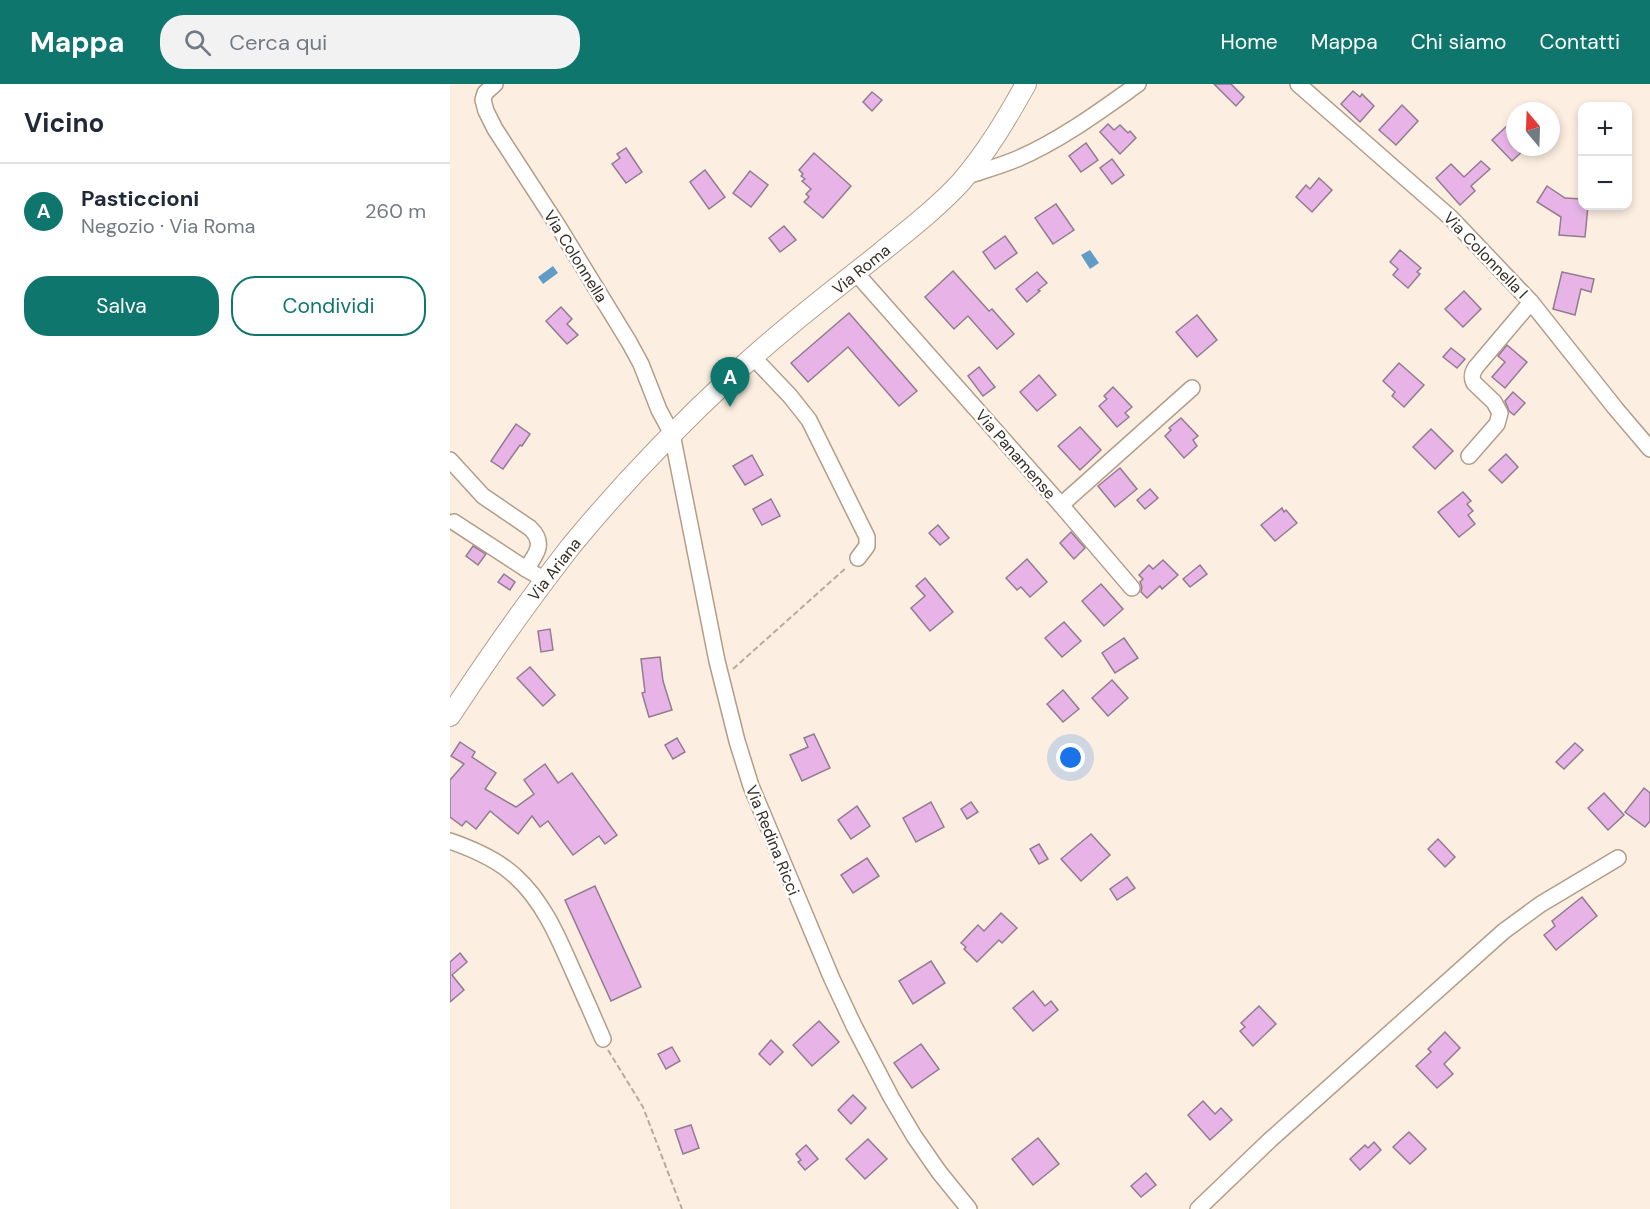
<!DOCTYPE html>
<html lang="it">
<head>
<meta charset="utf-8">
<style>
	:root { --surface:#fff; --page:#f2f2f3; --text:#1f2937; --muted:#747a83; --line:#e0e1e3; --accent:#0f766e }
	body { margin:0; font-family:"DM Sans",sans-serif; background:var(--page); color:var(--text) }
	.controls { position:absolute; right:18px; top:18px; display:grid; overflow:hidden; border-radius:12px; box-shadow:0 3px 9px #0003 }
	.controls button { width:54px; height:54px; display:grid; place-items:center; padding:0; border:0; border-bottom:2px solid var(--line); background:var(--surface); color:var(--text); font:30px sans-serif }
	.compass { position:absolute; left:1056px; top:18px; width:54px; height:54px; border-radius:50%; background:var(--surface); box-shadow:0 3px 9px #0003; rotate:341deg }
	.you { position:absolute; left:621px; top:674px; width:21px; height:21px; margin:-15px; border:4px solid #fff; border-radius:50%; background:#1a73e8; box-shadow:0 0 0 9px #1a73e833 }
	.badge { display:grid; place-items:center; width:39px; height:39px; border-radius:50%; background:var(--accent); color:#fff; font-size:20px; font-weight:700 }
	.pin { position:absolute; translate:-50% -50px; filter:drop-shadow(0 2px 3px #0008) }
	.pin::after { content:''; position:absolute; top:32px; width:21px; height:18px; background:inherit; clip-path:polygon(0 0,100% 0,50% 100%) }
	.list { margin:0; padding:0; list-style:none }
	h2 { display:flex; justify-content:space-between; align-items:center; height:78px; margin:0; padding:0 24px; font-size:26px }
	h2 small { font-size:20px; font-weight:400; color:var(--muted) }
	.list li { display:grid; grid-template-columns:39px 1fr auto; gap:18px; align-items:center; box-sizing:border-box; height:96px; padding:0 24px; border-top:2px solid var(--line) }
	.list b { display:block; font-size:22px; white-space:nowrap }
	.list p { margin:0; font-size:20px; white-space:nowrap; color:var(--muted) }
	.list em { font-size:20px; font-style:normal; color:var(--muted) }
	.actions { display:flex; gap:12px; padding:18px 24px }
	.actions a { flex:1; padding:14px 0; border:2px solid var(--accent); border-radius:24px; text-align:center; font-size:21px; color:var(--accent) }
	.actions .main { background:var(--accent); color:#fff }
	.icon { flex:none; width:33px; height:33px; fill:none; stroke:currentColor; stroke-width:2; stroke-linecap:round; stroke-linejoin:round }
	.map { position:relative; flex:none; width:1200px; height:1125px; overflow:hidden }
	header { display:flex; align-items:center; gap:36px; box-sizing:border-box; height:84px; padding:0 30px; background:var(--accent); color:#fff }
	header strong { font-size:28px }
	nav { display:flex; gap:33px; margin-inline-start:auto; font-size:21px }
	.search { width:420px; height:54px; background:var(--page); display:flex; align-items:center; gap:15px; box-sizing:border-box; padding:0 21px; border-radius:24px; color:var(--muted); font-size:22px }
	main { display:flex }
	aside { flex:1; background:var(--surface) }
	.map>svg:first-child { display:block }
	.water { fill:#619cc7 }
	.building { fill:#e8b4e7; stroke:#917c90; stroke-width:1.5 }
	.lines { fill:none; stroke-linecap:round; stroke-linejoin:round }
	.minor-casing { stroke:#b29e88; stroke-width:18 }
	.major-casing { stroke:#b29e88; stroke-width:22 }
	.path { stroke:#b6ab9e; stroke-width:2; stroke-dasharray:6 3; stroke-linecap:butt }
	.minor { stroke:#fff; stroke-width:15 }
	.major { stroke:#fff; stroke-width:20 }
	.labels { text-anchor:middle; stroke-width:5; stroke-linejoin:round; paint-order:stroke }
	.street-label { font-size:16px; fill:#352d24; stroke:#fff }
</style>
</head>
<body>
<header>
<strong>Mappa</strong>
<div class="search"><svg class="icon" aria-label="search" viewBox="0 0 24 24"><circle cx="10" cy="10" r="6"/><path d="M15 15l6 6"/></svg>Cerca qui</div>
<nav><a>Home</a><a>Mappa</a><a>Chi siamo</a><a>Contatti</a></nav>
</header>
<main>
<aside>
<h2>Vicino<small></small></h2>
<ul class="list">
<li><span class="badge">A</span><div><b>Pasticcioni</b><p>Negozio · Via Roma</p></div><em>260 m</em></li>
</ul>
<div class="actions"><a class="main">Salva</a><a>Condividi</a></div>
</aside>
<div class="map">
<svg width="1200" height="1125" viewBox="0 0 1200 1125">
	<rect width="100%" height="100%" fill="#fcefe1"/>
	<g class="water">
		<polygon points="640,166 649,179 640,185 631,171"/>
		<polygon points="103,182 108,189 93,200 88,193"/>
	</g>
	<g class="building">
		<polygon points="764,0 781,0 794,13 786,22"/>
		<polygon points="903,7 910,13 912,10 924,22 910,38 891,20"/>
		<polygon points="422,8 432,16 422,27 413,18"/>
		<polygon points="952,21 968,37 946,61 929,46"/>
		<polygon points="658,40 664,46 670,41 678,49 680,47 686,54 670,70 650,48"/>
		<polygon points="1059,40 1065,46 1065,63 1077,63 1062,77 1042,56"/>
		<polygon points="636,59 648,76 631,88 619,72"/>
		<polygon points="176,64 192,88 176,99 162,80 170,74 167,70"/>
		<polygon points="364,69 401,102 373,134 354,118 359,113 356,110 361,105 352,97 355,95 351,92 353,90 349,86"/>
		<polygon points="662,75 674,91 662,100 650,84"/>
		<polygon points="1031,77 1040,85 1021,102 1025,107 1010,121 986,94 1001,80 1014,93"/>
		<polygon points="255,86 275,113 259,125 240,98"/>
		<polygon points="300,87 318,101 301,123 283,109"/>
		<polygon points="869,94 882,106 862,128 846,113 856,101 860,105"/>
		<polygon points="1097,102 1115,114 1132,115 1132,122 1138,122 1135,153 1109,151 1111,133 1087,118"/>
		<polygon points="606,120 624,146 603,160 585,134"/>
		<polygon points="334,142 346,156 330,168 319,154"/>
		<polygon points="555,152 567,169 545,185 533,168"/>
		<polygon points="950,166 971,184 967,188 970,190 958,204 943,191 948,185 940,178"/>
		<polygon points="503,187 539,227 542,225 564,250 547,265 518,232 504,245 475,213"/>
		<polygon points="587,188 597,199 588,206 590,207 577,218 566,205"/>
		<polygon points="1112,188 1144,195 1141,208 1131,205 1125,231 1103,225"/>
		<polygon points="1014,207 1031,225 1013,243 995,225"/>
		<polygon points="111,223 122,235 117,240 128,251 117,260 96,237"/>
		<polygon points="399,229 467,307 449,322 398,263 358,298 341,279"/>
		<polygon points="747,231 767,256 747,273 726,248"/>
		<polygon points="1057,261 1077,278 1055,304 1042,293 1055,278 1048,272"/>
		<polygon points="1001,264 1015,275 1007,284 993,273"/>
		<polygon points="949,279 974,301 954,323 942,312 945,308 933,297"/>
		<polygon points="529,283 545,303 533,312 518,292"/>
		<polygon points="589,291 606,311 587,327 570,308"/>
		<polygon points="663,303 682,323 675,329 679,333 667,343 649,322 657,315 654,312"/>
		<polygon points="1063,308 1075,319 1064,331 1059,327 1055,317"/>
		<polygon points="731,334 748,352 743,356 747,362 734,374 715,352 721,346 719,344"/>
		<polygon points="66,340 80,350 72,362 70,361 53,385 41,377"/>
		<polygon points="630,343 651,366 630,386 608,362"/>
		<polygon points="981,345 1003,367 985,385 963,363"/>
		<polygon points="1056,370 1068,383 1052,399 1039,386"/>
		<polygon points="302,371 313,391 295,401 283,382"/>
		<polygon points="670,384 687,405 665,423 648,402"/>
		<polygon points="700,405 708,414 695,425 687,416"/>
		<polygon points="1013,408 1021,417 1017,420 1023,427 1018,431 1025,440 1009,453 988,428"/>
		<polygon points="321,415 330,432 312,441 303,425"/>
		<polygon points="832,424 834,428 836,426 847,439 825,457 811,441"/>
		<polygon points="488,441 499,454 490,461 479,449"/>
		<polygon points="621,448 635,464 624,475 610,459"/>
		<polygon points="23,462 36,470 28,481 16,472"/>
		<polygon points="577,475 597,498 580,513 571,503 567,506 556,494"/>
		<polygon points="713,476 728,491 712,505 710,502 697,514 691,508 692,503 690,498 693,495 689,491 699,481 703,485"/>
		<polygon points="750,481 757,490 740,503 733,495"/>
		<polygon points="54,490 65,498 60,506 48,498"/>
		<polygon points="475,494 503,528 480,547 461,524 475,512 466,502"/>
		<polygon points="651,500 673,525 654,542 632,517"/>
		<polygon points="614,538 631,557 612,573 595,554"/>
		<polygon points="100,545 103,566 91,568 88,547"/>
		<polygon points="674,554 688,574 665,589 652,569"/>
		<polygon points="210,573 213,597 222,626 199,633 192,609 195,608 191,575"/>
		<polygon points="80,583 105,611 93,622 67,594"/>
		<polygon points="662,596 678,614 658,632 642,614"/>
		<polygon points="613,606 629,625 613,638 597,620"/>
		<polygon points="364,650 380,684 352,697 340,671 358,663 354,654"/>
		<polygon points="227,654 235,668 223,675 215,661"/>
		<polygon points="10,658 25,668 22,673 46,689 35,705 66,723 84,710 74,696 95,680 108,699 122,689 167,751 155,760 149,752 123,771 98,737 90,743 82,732 68,750 40,727 26,745 16,737 12,742 0,733 0,696 14,680 1,672"/>
		<polygon points="1125,659 1133,666 1114,685 1106,678"/>
		<polygon points="1194,704 1200,709 1200,737 1195,743 1175,728"/>
		<polygon points="1154,709 1174,731 1158,746 1138,724"/>
		<polygon points="481,718 494,743 466,758 453,734"/>
		<polygon points="521,718 528,728 517,735 511,725"/>
		<polygon points="407,722 420,742 401,755 388,736"/>
		<polygon points="641,750 660,771 631,797 611,775"/>
		<polygon points="988,755 1005,773 995,783 978,765"/>
		<polygon points="589,760 598,775 589,780 580,765"/>
		<polygon points="417,774 429,792 403,809 391,791"/>
		<polygon points="677,793 685,804 667,816 660,805"/>
		<polygon points="145,802 191,903 161,917 115,816"/>
		<polygon points="1132,813 1147,832 1106,866 1094,851 1105,842 1102,837"/>
		<polygon points="551,829 567,844 552,859 549,856 527,878 514,865 516,863 511,859 528,841 534,847"/>
		<polygon points="10,869 17,878 2,891 14,906 0,918 0,878"/>
		<polygon points="481,877 495,899 463,920 449,897"/>
		<polygon points="583,907 595,922 601,917 608,926 583,947 563,924"/>
		<polygon points="809,922 826,940 803,962 790,947 795,943 791,939"/>
		<polygon points="369,937 389,958 362,982 343,961"/>
		<polygon points="995,948 1010,964 994,980 1003,990 987,1004 966,982 981,968 978,965"/>
		<polygon points="321,956 333,968 320,981 309,970"/>
		<polygon points="471,960 489,985 462,1004 444,979"/>
		<polygon points="222,963 230,977 216,985 208,970"/>
		<polygon points="403,1011 416,1024 401,1040 388,1026"/>
		<polygon points="753,1017 765,1030 771,1024 782,1036 760,1056 738,1031"/>
		<polygon points="241,1041 249,1064 233,1070 225,1046"/>
		<polygon points="959,1048 976,1065 960,1080 943,1063"/>
		<polygon points="588,1054 609,1080 583,1101 562,1075"/>
		<polygon points="418,1055 437,1075 415,1095 396,1075"/>
		<polygon points="924,1058 931,1066 910,1086 900,1075 915,1061 918,1064"/>
		<polygon points="356,1061 368,1075 355,1086 348,1078 351,1076 346,1070"/>
		<polygon points="696,1089 706,1101 691,1113 681,1102"/>
	</g>
	<g class="lines">
		<g class="minor-casing">
			<g id="minor">
				<polyline points="45,0 35,9 33,16 36,27 45,45 108,142 179,258 191,280 209,326 222,350 267,577 287,657 301,702 382,895 404,942 441,1013 464,1052 489,1088 519,1125"/>
				<polyline points="848,0 1001,134 1081,218 1166,325 1200,365"/>
				<path d="M515,93C532,87 550,82 567,75C611,56 650,27 688,0"/>
				<polyline points="406,189 611,421 742,304"/>
				<polyline points="303,273 340,312 359,336 417,453 417,462 408,474"/>
				<path d="M1019,372L1047,340L1050,329L1044,318L1024,299C1021,293 1022,289 1026,283L1081,218"/>
				<path d="M0,376L33,412L80,444C96,459 86,471 76,485L95,496"/>
				<polyline points="611,421 682,504"/>
				<polyline points="4,438 76,485"/>
				<path d="M0,757C23,765 47,775 65,792C93,817 108,853 123,887C133,909 143,932 153,955"/>
				<polyline points="748,1125 820,1056 1054,847 1091,820 1168,774"/>
			</g>
		</g>
		<g class="major-casing">
			<path id="major" d="M0,632C38,574 78,517 121,462C171,401 225,345 283,291C329,248 380,209 429,170C457,147 486,125 511,98C537,68 557,34 576,0"/>
		</g>
		<g class="path">
			<polyline points="283,585 397,483"/>
			<polyline points="158,966 193,1023 232,1125"/>
		</g>
		<use href="#minor" class="minor"/>
		<use href="#major" class="major"/>
	</g>
	<g class="labels">
		<g class="street-label">
			<text transform="translate(1036 171) rotate(46)" y="6">Via Colonnella I</text>
			<text transform="translate(126 172) rotate(58)" y="6">Via Colonnella</text>
			<text transform="translate(411 185) rotate(-39)" y="6">Via Roma</text>
			<text transform="translate(566 370) rotate(49)" y="6">Via Panamense</text>
			<text transform="translate(104 485) rotate(-52)" y="6">Via Ariana</text>
			<text transform="translate(323 756) rotate(68)" y="6">Via Redina Ricci</text>
		</g>
	</g>
</svg>
<div class="controls">
<button>+</button>
<button>−</button>
</div>
<svg class="compass" viewBox="-18 -18 36 36"><path d="M0-13l5 13h-10z" fill="#e53935"/><path d="M0 13l5-13h-10z" fill="#747a83"/></svg>
<div class="you"></div>
<div class="pin badge" style="left:280px;top:323px">A</div>
</div>
</main>
</body>
</html>
